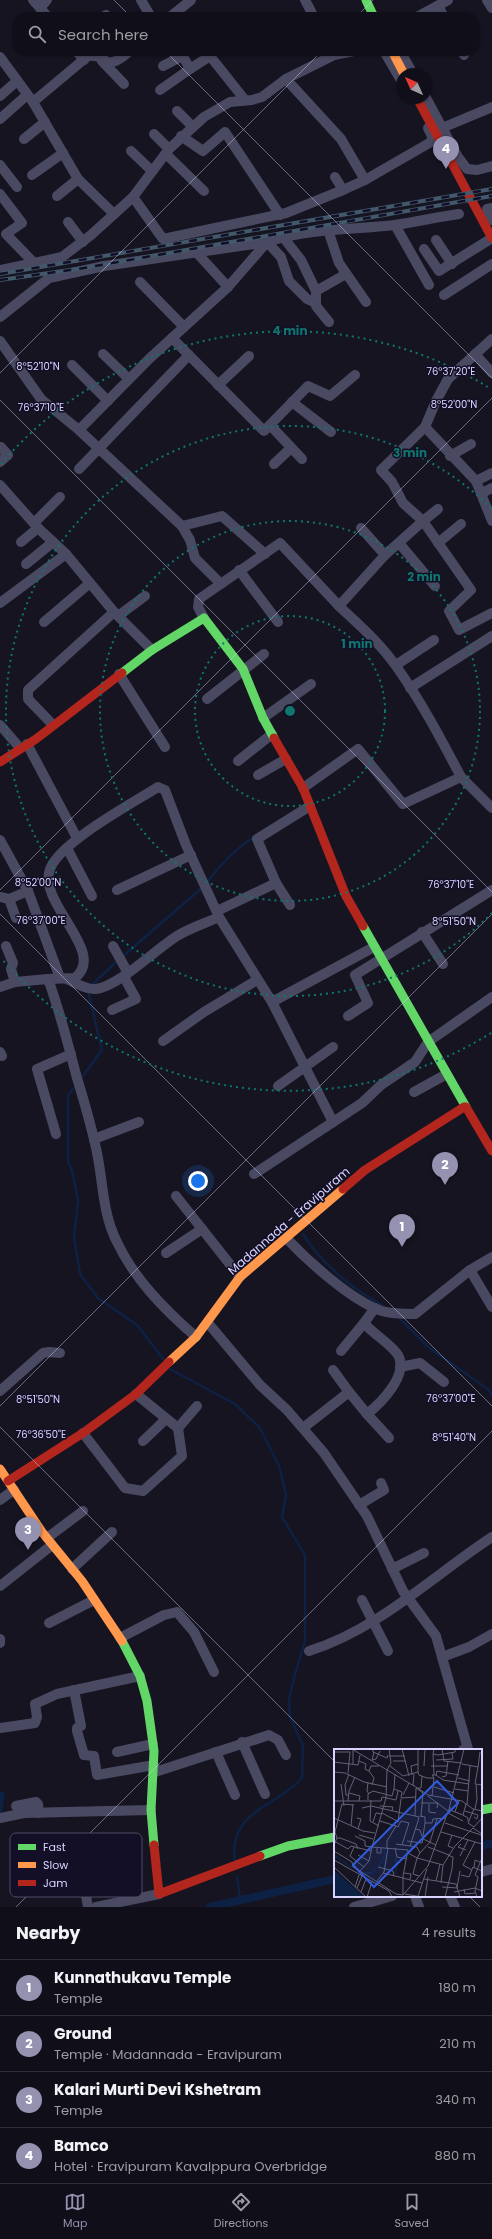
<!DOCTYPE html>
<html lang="en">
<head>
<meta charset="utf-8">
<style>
	:root { --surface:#100f19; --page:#1e1d26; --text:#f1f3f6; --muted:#9c9ca2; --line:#302f38; --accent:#9591b1 }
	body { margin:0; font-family:Poppins,sans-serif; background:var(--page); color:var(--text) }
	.compass { position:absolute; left:396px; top:68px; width:36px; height:36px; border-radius:50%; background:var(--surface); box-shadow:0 1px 3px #0004; rotate:315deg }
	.you { position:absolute; left:198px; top:1181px; width:14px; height:14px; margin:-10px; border:3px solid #fff; border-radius:50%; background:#1a73e8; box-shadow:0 0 0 6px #1a73e833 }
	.badge { display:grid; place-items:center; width:26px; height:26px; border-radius:50%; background:var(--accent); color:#fff; font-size:13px; font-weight:700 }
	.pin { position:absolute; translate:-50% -33px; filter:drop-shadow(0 1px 2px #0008) }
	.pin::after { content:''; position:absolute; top:21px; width:14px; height:12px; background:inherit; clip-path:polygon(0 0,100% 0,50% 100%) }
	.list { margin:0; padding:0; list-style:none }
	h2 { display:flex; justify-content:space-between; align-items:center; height:52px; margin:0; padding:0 16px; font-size:17px }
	h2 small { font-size:13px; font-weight:400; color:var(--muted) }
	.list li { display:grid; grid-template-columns:26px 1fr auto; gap:12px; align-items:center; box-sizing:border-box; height:56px; padding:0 16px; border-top:1px solid var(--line) }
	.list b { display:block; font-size:15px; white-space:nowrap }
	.list p { margin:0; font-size:13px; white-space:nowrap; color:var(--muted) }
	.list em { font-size:13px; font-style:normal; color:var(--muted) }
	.icon { flex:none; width:22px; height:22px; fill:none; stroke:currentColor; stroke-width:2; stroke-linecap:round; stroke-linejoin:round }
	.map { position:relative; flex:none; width:492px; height:1907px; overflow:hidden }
	.search { position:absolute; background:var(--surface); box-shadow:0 1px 3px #0004; left:12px; right:12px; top:12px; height:44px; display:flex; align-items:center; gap:10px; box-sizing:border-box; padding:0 14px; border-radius:16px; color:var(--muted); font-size:15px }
	.sheet { height:276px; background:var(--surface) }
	nav { display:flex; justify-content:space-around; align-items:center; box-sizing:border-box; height:56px; border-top:1px solid var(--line); background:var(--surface); font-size:11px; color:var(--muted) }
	nav a { display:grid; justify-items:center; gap:2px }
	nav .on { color:var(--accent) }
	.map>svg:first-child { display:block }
	.water { fill:#0d2144 }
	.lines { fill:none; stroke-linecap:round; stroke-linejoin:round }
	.stream { stroke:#0d2144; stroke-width:2.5 }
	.canal { stroke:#0d2144; stroke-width:8 }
	.street { stroke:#4a4962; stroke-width:10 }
	.fast { stroke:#63d668; stroke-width:9 }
	.slow { stroke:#ff974d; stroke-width:9 }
	.jam { stroke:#b3261e; stroke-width:9 }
	.rail-casing { stroke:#43596b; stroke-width:4 }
	.rail { stroke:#130f26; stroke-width:2.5; stroke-dasharray:8; stroke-linecap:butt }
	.ticks { fill:none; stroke:#d9d4ff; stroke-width:1; stroke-opacity:0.45 }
	.ring { fill:none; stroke:#0f766e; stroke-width:2; stroke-dasharray:2 4 }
	.labels { text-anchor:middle; stroke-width:3; stroke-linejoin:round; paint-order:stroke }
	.street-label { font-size:12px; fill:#d9d4ff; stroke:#130f26 }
	.inset-river { fill:none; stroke:#0d2144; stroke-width:2 }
	.inset-road { fill:none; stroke:#64617a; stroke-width:1 }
	.view { fill:#305bdc; fill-opacity:0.15; stroke:#305bdc; stroke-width:2 }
	.inset-edge { fill:none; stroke:#d9d4ff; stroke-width:2 }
	.key { fill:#130f26; stroke:#4e4a67; stroke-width:1 }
	.key-label { font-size:11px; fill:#d9d4ff }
	.ticks-label { font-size:10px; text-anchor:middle; fill:#d9d4ff; stroke:#130f26; stroke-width:3; stroke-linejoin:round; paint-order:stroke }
	.centre { fill:#0f766e; stroke:#130f26; stroke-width:2 }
	.ring-label { font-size:12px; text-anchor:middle; font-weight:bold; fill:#0f766e; stroke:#130f26; stroke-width:3; stroke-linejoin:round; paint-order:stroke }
</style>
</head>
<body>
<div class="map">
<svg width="492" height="1907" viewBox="0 0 492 1907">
	<rect width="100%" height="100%" fill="#161421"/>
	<polygon class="water" points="5,1791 2,1813 0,1813 0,1792"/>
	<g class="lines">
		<g class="stream">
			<path d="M206,884C220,864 235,849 255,836"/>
			<polyline points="122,957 203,887"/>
			<polyline points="91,986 118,960"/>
			<polyline points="83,1076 102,1050 88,991"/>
			<polyline points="74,1088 68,1095 68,1162 72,1170 78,1201 74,1236 80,1274 98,1298 137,1325 165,1361"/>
			<path d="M303,1234C323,1265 349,1287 382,1305"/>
			<polyline points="400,1319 428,1347 489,1390 492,1395"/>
			<path d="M170,1369L235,1404L260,1428L279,1466L286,1494L282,1517L305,1555V1641L294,1678L289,1700L290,1717L303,1746L302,1778C276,1808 228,1810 235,1861"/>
			<polyline points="237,1876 240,1900"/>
		</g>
		<g class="canal">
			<polyline points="481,1846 492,1843"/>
			<polyline points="210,1907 335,1879"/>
		</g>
		<g class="street">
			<polyline points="33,0 48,17"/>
			<polyline points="141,0 151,17"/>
			<polyline points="305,0 314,17"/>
			<polyline points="487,0 492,8"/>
			<polyline points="438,6 444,17"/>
			<polyline points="40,8 47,0"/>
			<polyline points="103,17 106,15"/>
			<polyline points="170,17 191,0"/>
			<polyline points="417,17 448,0"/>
			<polyline points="76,51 84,60"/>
			<polyline points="384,51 402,82"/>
			<polyline points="400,51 413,74"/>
			<polyline points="462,51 464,55"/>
			<polyline points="0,57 33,102 78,179 114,214"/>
			<polyline points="102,61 124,84"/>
			<polyline points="163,66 182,56"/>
			<polyline points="190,69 210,56 245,100"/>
			<polyline points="286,79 341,139 365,180 343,190"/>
			<polyline points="160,90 190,69 180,51"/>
			<polyline points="0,96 17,81"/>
			<polyline points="426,98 458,157 467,169 477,170 492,166"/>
			<path d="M33,102L88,56C109,53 102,75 130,51"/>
			<polyline points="177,111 192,126"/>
			<polyline points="0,119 27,95"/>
			<polyline points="442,128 492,107"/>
			<polyline points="154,134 169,149"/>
			<polyline points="181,136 203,151 225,132 280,215"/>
			<polyline points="24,139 45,122"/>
			<polyline points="131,151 152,171"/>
			<polyline points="166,154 204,191"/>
			<polyline points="0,165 17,187"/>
			<polyline points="32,175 63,153"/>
			<polyline points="365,180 431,142 432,136 428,128"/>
			<polyline points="0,194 22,223 6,234 35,264"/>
			<polyline points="57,196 78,179"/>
			<polyline points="133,197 163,239 286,213 343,190 335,177"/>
			<polyline points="492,208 487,209 492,220"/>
			<polyline points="68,222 83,242"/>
			<polyline points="395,225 429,285"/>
			<polyline points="328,230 339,263 366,302"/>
			<polyline points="283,237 301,260 316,291 316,306 329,322"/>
			<polyline points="436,240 452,264"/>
			<polyline points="424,249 439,271 492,238"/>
			<polyline points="196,252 228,287"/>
			<polyline points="0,270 62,257 91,235 133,197 169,149 204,117 230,102 252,100 262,97 286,79 334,55 354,51"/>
			<polyline points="140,282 184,327"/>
			<polyline points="316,291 346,274"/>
			<polyline points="444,295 492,264"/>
			<path d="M0,317L49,278L104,266L267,242C309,228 351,230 395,225C416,222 437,217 459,214"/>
			<polyline points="172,338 264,431 308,386 330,396 355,375"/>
			<polyline points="0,341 41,399 79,430 182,526 190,540 195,558 221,584"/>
			<polyline points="103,354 129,379"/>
			<polyline points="475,354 492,373"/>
			<polyline points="72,365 108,401"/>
			<polyline points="218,385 249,356"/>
			<polyline points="292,402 331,432"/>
			<polyline points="270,425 302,459"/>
			<polyline points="425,427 476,481 492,521"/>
			<polyline points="79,430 149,359 228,287 267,242 281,257 289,281 307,299 316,303"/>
			<polyline points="450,456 471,444"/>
			<polyline points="0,462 8,455 1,447"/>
			<polyline points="274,464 291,448"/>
			<polyline points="79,469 189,355"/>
			<polyline points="476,481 492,473"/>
			<polyline points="0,485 38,528 66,554 114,612 152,650"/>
			<polyline points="482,493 492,488"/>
			<polyline points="438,509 423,521 471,590 449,611 459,630 492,613"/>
			<polyline points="34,523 60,497"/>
			<polyline points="182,526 222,516 265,554"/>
			<polyline points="361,528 385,555"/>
			<polyline points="21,542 38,528"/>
			<polyline points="399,543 435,586"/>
			<polyline points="438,543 461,524"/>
			<polyline points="26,564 53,542"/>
			<polyline points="239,570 278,622"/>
			<polyline points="0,603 66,554"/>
			<path d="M339,606C359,625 380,643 396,666C421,701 441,739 461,777"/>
			<polyline points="118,616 145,596"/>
			<polyline points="204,618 198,607 199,599 280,543 339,606 385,555 423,521 403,503 392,482 381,470 425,427 436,401 448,379 492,339"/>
			<polyline points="44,622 90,583"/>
			<polyline points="396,665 434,640"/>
			<polyline points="119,674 165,747"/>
			<polyline points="410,688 492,636"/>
			<polyline points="207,699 264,654"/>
			<polyline points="263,718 311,684"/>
			<polyline points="0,725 20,748"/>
			<polyline points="53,725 28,699 28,690 114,612"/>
			<polyline points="27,744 77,838"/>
			<polyline points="238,761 272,734"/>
			<polyline points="258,775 286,759"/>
			<polyline points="303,788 358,749 403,804 461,777 492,808"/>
			<polyline points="0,840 28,891 60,978"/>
			<polyline points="67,848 92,896"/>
			<polyline points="276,883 290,905"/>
			<polyline points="117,890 191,855"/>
			<polyline points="0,897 9,899 28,891"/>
			<polyline points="9,899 16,918"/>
			<polyline points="217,911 276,883 257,839 310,806"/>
			<polyline points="422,932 443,964"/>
			<polyline points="6,946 13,963 11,969 15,982"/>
			<polyline points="113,946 128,973"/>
			<path d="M48,979L75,978C108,952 37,903 50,869C60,842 133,803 158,787L165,790L186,845L219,917L272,1002L333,1122"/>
			<path d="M67,979C75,983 87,990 96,989C119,986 156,949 177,936C190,928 206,923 219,917"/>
			<path d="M0,987L15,982L48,979C60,1011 68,1045 77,1078C84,1101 91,1125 96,1148C103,1178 102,1212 116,1240C134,1279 164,1309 196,1337"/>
			<polyline points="272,1002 374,947"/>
			<polyline points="112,1010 136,999 124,977"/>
			<polyline points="348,1016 368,1003 355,975 492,890"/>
			<polyline points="163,1041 204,1012 257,980"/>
			<polyline points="0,1052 2,1056"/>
			<polyline points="278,1086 333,1047"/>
			<polyline points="414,1092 445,1075"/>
			<polyline points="56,1134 37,1069 71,1054"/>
			<polyline points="94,1139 139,1122"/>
			<polyline points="254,1174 362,1103 381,1085 415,1062 428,1042 492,997"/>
			<polyline points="176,1196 240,1277"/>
			<path d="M287,1239C309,1262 352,1301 382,1311C392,1314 404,1314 415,1314L470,1270L492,1257"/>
			<polyline points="166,1253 202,1229"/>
			<polyline points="470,1270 492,1307"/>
			<polyline points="208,1323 260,1385 287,1410 324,1453 367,1516 403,1591 436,1636 468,1749 463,1750"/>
			<polyline points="341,1351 364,1323"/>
			<polyline points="400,1367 420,1363 444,1382"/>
			<polyline points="333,1370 349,1392"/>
			<polyline points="0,1391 43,1353 49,1352 60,1353"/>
			<polyline points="367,1414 389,1438"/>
			<polyline points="178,1428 197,1406"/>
			<path d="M303,1428L349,1392L367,1414C381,1403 409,1375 398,1355C390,1343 373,1334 364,1323L375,1308"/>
			<polyline points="83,1433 125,1488 143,1491 182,1456 178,1428 136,1394"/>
			<polyline points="143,1441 166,1419"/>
			<polyline points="0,1500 14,1490"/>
			<polyline points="359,1505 384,1490 381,1483"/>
			<polyline points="47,1538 83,1511"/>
			<polyline points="72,1569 112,1532"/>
			<polyline points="392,1569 424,1553"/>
			<polyline points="0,1586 52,1545"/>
			<polyline points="362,1600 388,1651"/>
			<polyline points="49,1623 94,1600"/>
			<polyline points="120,1638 164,1615 177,1612 194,1632 214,1672"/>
			<polyline points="0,1639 0,1643"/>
			<path d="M309,1651C377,1630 433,1576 492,1537"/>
			<polyline points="442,1657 469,1647 492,1634"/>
			<polyline points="74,1690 81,1726 77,1728 77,1731 84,1755 94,1756 97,1775 154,1765"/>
			<polyline points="0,1728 35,1723 37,1717 35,1704 57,1694 140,1676"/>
			<polyline points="242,1742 265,1794"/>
			<polyline points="117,1752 153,1744"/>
			<polyline points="216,1752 235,1795"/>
			<polyline points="155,1772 269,1735 278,1740 286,1755"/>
			<polyline points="16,1806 36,1802 38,1804 39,1813"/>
			<polyline points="0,1818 24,1813 151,1810"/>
			<polyline points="80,1861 88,1907"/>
			<polyline points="481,1872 492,1869"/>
			<polyline points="415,1896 419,1907"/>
			<polyline points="450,1896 455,1907"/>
			<polyline points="96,1907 159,1894"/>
			<polyline points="354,1907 392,1896"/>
		</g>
		<g class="fast">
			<polyline points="366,0 374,17"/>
			<polyline points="122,673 152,650 204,618 243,669 263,718 274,738"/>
			<polyline points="363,926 466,1107"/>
			<polyline points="122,1641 140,1676 147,1701 154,1751 151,1810 154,1845"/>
			<polyline points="481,1810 492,1808"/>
			<polyline points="260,1856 288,1846 335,1837"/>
		</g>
		<g class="slow">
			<polyline points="392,51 404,74"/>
			<polyline points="169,1362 196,1337 240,1277 343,1189"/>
			<polyline points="0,1469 42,1532 82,1581 122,1641"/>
		</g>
		<g class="jam">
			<polyline points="417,98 492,238"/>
			<polyline points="274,738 303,788 346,896 363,926"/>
			<polyline points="0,762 36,739 122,673"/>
			<polyline points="466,1107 492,1151"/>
			<polyline points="343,1189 365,1170 464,1107"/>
			<polyline points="8,1481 83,1433 136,1394 169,1362"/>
			<polyline points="154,1845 159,1894 260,1856"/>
		</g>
		<g class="rail-casing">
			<g id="rail">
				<polyline points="0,274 492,189"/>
				<polyline points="0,280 84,268 492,196"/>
			</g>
		</g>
		<use href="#rail" class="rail"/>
	</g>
	<path class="ticks" d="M114,0L131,17M356,17L373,0M165,51L492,378M0,373L322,51M0,400L492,892M0,890L492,398M0,914L492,1406M0,1406L492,914M0,1427L335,1762M469,1896L480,1907M16,1907L492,1431"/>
	<g class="ring">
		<circle cx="290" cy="711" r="95"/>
		<circle cx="290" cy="711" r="190"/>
		<path d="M492 913A285 285 0 1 1 492 509"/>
		<path d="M491 1033A380 380 0 0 1 1 958M1 464A380 380 0 0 1 491 389"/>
	</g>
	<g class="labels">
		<g class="street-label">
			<text transform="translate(289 1221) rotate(-41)" y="4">Madannada - Eravipuram</text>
		</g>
	</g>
	<g transform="translate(334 1749)">
		<rect width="148" height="148" fill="#161421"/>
		<path d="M0,121L30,148H0Z" fill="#0d2144"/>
		<path class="inset-river" d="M0,106L19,119M62,108V125M45,117L51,106L50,100M31,124H38L42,119"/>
		<path class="inset-road" d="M18,0L80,37M39,0V3L53,9L54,6M55,0L57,14L53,21L52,49L38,98L74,101L69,127V146M68,0L75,27M100,0L99,5L104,6L121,3V0M108,0L110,12L128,14M0,3H16M40,3L38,11L42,10L46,2M99,5L100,26M55,7H71M102,11L119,10L118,4M25,12L32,15L31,20L35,22L37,17H45M59,12H72M0,13L24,16L26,6M19,15V1M128,15L144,18L146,3M56,17L69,27L84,23V0M90,17L91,0M97,17H113M35,22L40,29L38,36M0,23L11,24L30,33L53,38M84,23L85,26L93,29H100L98,26H102L103,22L125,26M14,24L16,3M61,25L60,40L68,43L67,49L82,48M80,25L79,36L94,46L128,52L139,60L148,62M78,26L77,17L84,15M102,26L109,31L135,35M108,28L112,27L114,12M124,29L136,32M34,33L33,42L35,45M7,35L10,57M141,35L144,18M100,38L120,44M84,39H87L88,27M121,40L134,42M15,44L26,47L25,52M14,46H12L11,36L15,25M69,46L75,34M94,47L114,62M98,47L100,29M34,51V45L39,42L58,47L60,40M37,51L36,72L45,77M0,52H47L48,48L62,51L64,42M14,52L15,42L21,28M87,54H104L103,59M95,55V63L102,64M132,55L129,66L134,69V72M133,56L136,17M46,57L59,58L58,62M116,58V61L129,66M28,59L37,57L81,67M140,60L134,74L140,78L148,69M141,60L143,50L142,35L148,36M131,62L144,66L143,70L140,68M121,63L125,51M48,64L65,73M114,64L129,72M81,67L82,39L89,44L87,68M86,67L91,68V74H98L99,70L112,69M0,69L29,82L41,84M23,69L27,70L24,80M46,72L62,77L53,92V100M39,73L42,64L48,65M64,73L67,50M111,74L147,86M17,77L19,55M62,77L64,78L67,72L75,74L68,96M81,80L86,81L89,90L102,96M107,83L148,95M25,86L39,90M118,86L114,97L119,99M21,87L31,92V97L38,98M89,87L91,74M3,89L1,83L8,55L20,56M0,92L14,100L17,97L37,102M73,92L88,94L89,90M96,93L103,70M62,95L83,98L86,104L96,93M127,95L124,98L132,101M0,96L3,89H6L22,95L24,100M76,97L84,72L85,68L81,67M20,98L16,107L30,118M38,98L35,112L26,122L62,145L69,146M94,98L115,106M43,99V104H47V99M61,99L63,108L73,110M0,102L18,113L19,118L26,122M74,104L83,109L86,104M24,106L35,112M126,107L134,91M0,111L55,142L58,148M0,118L32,148M44,118L59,122L60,127M140,119L141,111L146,113M138,121L129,116L141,93M49,124L69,129M70,124L77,125L76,130M127,126L135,128L139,118L148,122M85,127L79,125L83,109L109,116L121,97L139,79L148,85M69,129L88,134M90,130L122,135L126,148M43,132L50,123L54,99M102,132L106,115M107,134L109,116M21,138L25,126M108,138L124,139M123,138L126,122M23,139L28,127M130,140L131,145L141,144M27,143L32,130M120,143L141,139L148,142M71,145L88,148M69,146L94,117L115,60L130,0M84,147L93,120M33,148L38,133M91,148L94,128M111,148L118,120L119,108L114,106M143,148L141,142L144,128L141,126L148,109"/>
		<path class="view" d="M103,32L124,54L40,138L19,116Z"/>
		<rect width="148" height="148" class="inset-edge"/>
	</g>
	<rect x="10" y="1833" width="132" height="64" rx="6" class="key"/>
	<rect x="18" y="1844" width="18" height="6" fill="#63d668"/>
	<rect x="18" y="1862" width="18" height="6" fill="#ff974d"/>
	<rect x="18" y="1880" width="18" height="6" fill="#b3261e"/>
	<g class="key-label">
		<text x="43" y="1851">Fast</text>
		<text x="43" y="1869">Slow</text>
		<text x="43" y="1887">Jam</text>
	</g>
	<g class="ticks-label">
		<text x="38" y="370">8°52'10"N</text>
		<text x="451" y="375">76°37'20"E</text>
		<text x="454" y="408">8°52'00"N</text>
		<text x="41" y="411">76°37'10"E</text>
		<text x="38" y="886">8°52'00"N</text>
		<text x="451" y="888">76°37'10"E</text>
		<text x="41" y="924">76°37'00"E</text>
		<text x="454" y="925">8°51'50"N</text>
		<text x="451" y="1402">76°37'00"E</text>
		<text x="38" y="1403">8°51'50"N</text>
		<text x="41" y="1438">76°36'50"E</text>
		<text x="454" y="1441">8°51'40"N</text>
	</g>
	<circle cx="290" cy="711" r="6" class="centre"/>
	<g class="ring-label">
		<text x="290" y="335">4 min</text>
		<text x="410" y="457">3 min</text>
		<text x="424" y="581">2 min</text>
		<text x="357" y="648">1 min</text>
	</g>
</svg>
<svg class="compass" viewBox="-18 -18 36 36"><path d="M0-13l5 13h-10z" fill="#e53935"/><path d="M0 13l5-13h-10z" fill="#9c9ca2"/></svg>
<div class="you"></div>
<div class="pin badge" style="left:402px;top:1247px">1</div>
<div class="pin badge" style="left:445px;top:1185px">2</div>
<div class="pin badge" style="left:28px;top:1550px">3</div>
<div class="pin badge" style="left:446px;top:169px">4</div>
<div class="search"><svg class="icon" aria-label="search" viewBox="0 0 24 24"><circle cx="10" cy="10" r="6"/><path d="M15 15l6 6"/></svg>Search here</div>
</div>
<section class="sheet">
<h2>Nearby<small>4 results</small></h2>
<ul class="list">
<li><span class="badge">1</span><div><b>Kunnathukavu Temple</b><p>Temple</p></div><em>180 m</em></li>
<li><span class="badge">2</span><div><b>Ground</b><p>Temple · Madannada - Eravipuram</p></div><em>210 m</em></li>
<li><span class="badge">3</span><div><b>Kalari Murti Devi Kshetram</b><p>Temple</p></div><em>340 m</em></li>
<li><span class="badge">4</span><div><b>Bamco</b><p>Hotel · Eravipuram Kavalppura Overbridge</p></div><em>880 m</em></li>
</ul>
</section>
<nav>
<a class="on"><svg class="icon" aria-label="map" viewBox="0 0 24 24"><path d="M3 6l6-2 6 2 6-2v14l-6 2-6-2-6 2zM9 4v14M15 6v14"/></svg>Map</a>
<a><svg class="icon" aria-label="directions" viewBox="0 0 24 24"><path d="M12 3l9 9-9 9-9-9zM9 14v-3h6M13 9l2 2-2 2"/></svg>Directions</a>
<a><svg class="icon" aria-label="saved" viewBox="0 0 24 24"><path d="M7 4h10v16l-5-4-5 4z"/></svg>Saved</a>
</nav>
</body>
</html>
